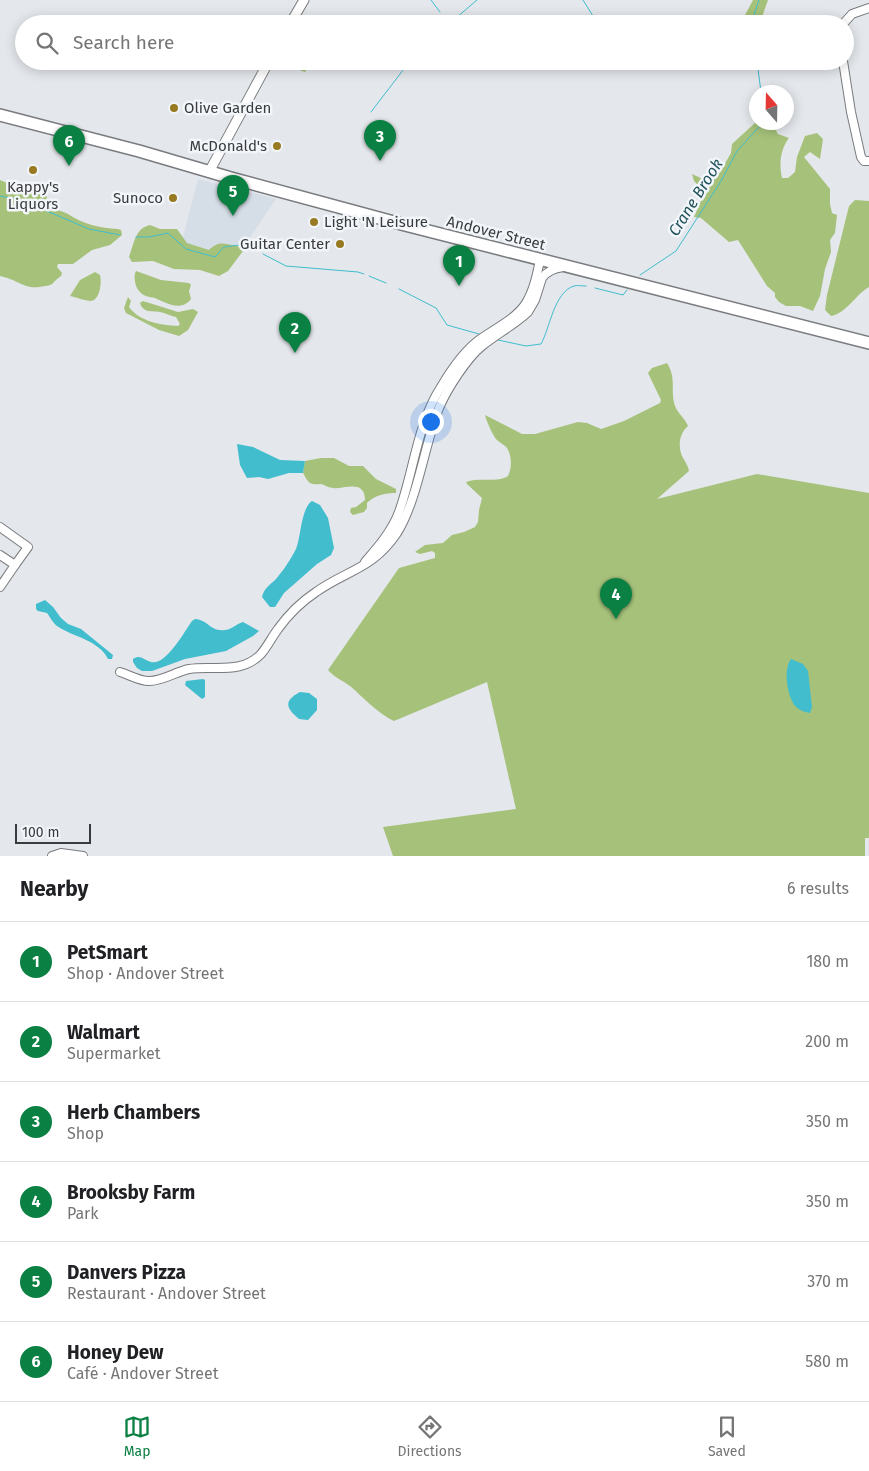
<!DOCTYPE html>
<html lang="en">
<head>
<meta charset="utf-8">
<style>
	:root { --surface:#fff; --page:#f6f6f6; --text:#202124; --muted:#757577; --line:#e0e0e0; --accent:#0b8043 }
	body { margin:0; font-family:"Fira Sans",sans-serif; background:var(--page); color:var(--text) }
	.compass { position:absolute; left:749px; top:85px; width:45px; height:45px; border-radius:50%; background:var(--surface); box-shadow:0 2px 12px #0003; rotate:340deg }
	.scale { position:absolute; left:15px; bottom:12px; width:76px; box-sizing:border-box; padding-left:5px; border:2px solid #3a3b3d; border-top:0; font-size:14px; line-height:18px; white-space:nowrap; color:#3a3b3d; -webkit-text-stroke:4px #f2f5f9; paint-order:stroke }
	.you { position:absolute; left:430px; top:421px; width:18px; height:18px; margin:-12px; border:4px solid #fff; border-radius:50%; background:#1a73e8; box-shadow:0 0 0 8px #1a73e833 }
	.badge { display:grid; place-items:center; width:32px; height:32px; border-radius:50%; background:var(--accent); color:#fff; font-size:16px; font-weight:700 }
	.pin { position:absolute; translate:-50% -41px; filter:drop-shadow(0 1px 2px #0008) }
	.pin::after { content:''; position:absolute; top:26px; width:18px; height:15px; background:inherit; clip-path:polygon(0 0,100% 0,50% 100%) }
	.list { margin:0; padding:0; list-style:none }
	h2 { display:flex; justify-content:space-between; align-items:center; height:65px; margin:0; padding:0 20px; font-size:21px }
	h2 small { font-size:16px; font-weight:400; color:var(--muted) }
	.list li { display:grid; grid-template-columns:32px 1fr auto; gap:15px; align-items:center; box-sizing:border-box; height:80px; padding:0 20px; border-top:1px solid var(--line) }
	.list b { display:block; font-size:19px; white-space:nowrap }
	.list p { margin:0; font-size:16px; white-space:nowrap; color:var(--muted) }
	.list em { font-size:16px; font-style:normal; color:var(--muted) }
	.icon { flex:none; width:28px; height:28px; fill:none; stroke:currentColor; stroke-width:2; stroke-linecap:round; stroke-linejoin:round }
	.map { position:relative; flex:none; width:869px; height:856px; overflow:hidden }
	.search { position:absolute; background:var(--surface); box-shadow:0 2px 12px #0003; left:15px; right:15px; top:15px; height:55px; display:flex; align-items:center; gap:12px; box-sizing:border-box; padding:0 18px; border-radius:28px; color:var(--muted); font-size:19px }
	.sheet { height:545px; background:var(--surface) }
	nav { display:flex; justify-content:space-around; align-items:center; box-sizing:border-box; height:70px; border-top:1px solid var(--line); background:var(--surface); font-size:14px; color:var(--muted) }
	nav a { display:grid; justify-items:center; gap:2px }
	nav .on { color:var(--accent) }
	.map>svg:first-child { display:block }
	.built { fill:#d5dde7 }
	.green { fill:#a6c27a }
	.water { fill:#41bdce }
	.lines { fill:none; stroke-linecap:round; stroke-linejoin:round }
	.stream { stroke:#41bdce; stroke-width:1 }
	.minor-casing { stroke:#797b7f; stroke-width:10 }
	.major-casing { stroke:#797b7f; stroke-width:11 }
	.highway-casing { stroke:#797b7f; stroke-width:14 }
	.minor { stroke:#fff; stroke-width:8 }
	.major { stroke:#fff; stroke-width:9 }
	.highway { stroke:#fff; stroke-width:11 }
	.poi-dot { fill:#977a22; stroke:#f2f5f9; stroke-width:2 }
	.labels { text-anchor:middle; stroke-width:5; stroke-linejoin:round; paint-order:stroke }
	.poi-label { font-size:15px; fill:#3a3b3d; stroke:#f2f5f9; text-anchor:end }
	.street-label { font-size:15px; fill:#3a3b3d; stroke:#f2f5f9 }
	.water-label { font-size:16px; font-style:italic; fill:#20545b; stroke:#f2f5f9 }
</style>
</head>
<body>
<div class="map">
<svg width="869" height="856" viewBox="0 0 869 856">
	<rect width="100%" height="100%" fill="#e4e7eb"/>
	<polygon class="built" points="198,179 276,199 244,246 224,247 215,257 181,245"/>
	<g class="green">
		<polygon points="753,0 768,0 763,14 765,24 735,24 743,19"/>
		<polygon points="276,61 311,61 305,72"/>
		<path d="M756,122L772,123L778,134L789,138C780,150 779,164 782,178H788L795,172L797,157L805,136L817,133L823,139L820,159L810,152L804,157L830,189V204L832,213L837,215L835,233L830,240L831,252L825,269L820,296L813,311L800,306H786L779,302L775,297V293L767,286L738,240L729,242L701,218L694,217L705,192L694,181L692,174L705,180L716,179L731,153L732,144Z"/>
		<path d="M0,180L12,185L25,186L46,194C50,213 57,208 68,214C83,224 100,228 118,229L121,230L122,235L110,245L92,250L73,264H58L57,267L62,273L61,276C57,279 56,280 53,283C52,285 47,286 45,286C24,291 20,280 0,276Z"/>
		<path d="M855,200L869,201V287C856,294 847,313 831,316L825,310L827,295L849,206Z"/>
		<path d="M150,225L160,229H177L187,243L209,250C220,238 229,246 243,247V251L228,271L219,276L200,270L174,269L153,261L132,262L129,257C134,244 135,228 150,225Z"/>
		<path d="M136,271L161,280L189,283L191,285L189,291L191,299C181,312 166,303 155,298C150,297 143,296 140,292C135,288 133,275 136,271Z"/>
		<path d="M95,272L100,275C102,282 100,300 91,301C85,301 76,297 70,296L80,280Z"/>
		<path d="M128,297L131,301L129,307C140,322 161,325 178,326L180,324L176,317C171,316 165,313 160,312C152,311 143,313 140,303L143,301L178,312L193,309L198,312L188,330L179,336L159,330L126,313L124,308Z"/>
		<path d="M667,363C677,379 670,390 675,406C678,414 685,418 688,426C679,434 678,446 682,456C685,462 688,465 689,471L657,499L757,474L869,493V838H865V856H393L383,827L516,809L487,682L394,721C377,713 364,698 350,686C342,680 335,678 328,670L399,568L435,558V553L432,551L420,554L415,552L425,545L443,543L452,535L464,532L475,527L478,522L479,510L482,498L467,484L466,482C479,477 498,483 508,476C512,468 512,456 507,448C505,445 500,443 497,440C493,436 486,420 485,415L522,434H535L578,422L587,423L601,429L604,428L624,421L660,403L661,400L648,373L652,368Z"/>
		<path d="M321,458H334L349,466H363L376,479L396,489V493C386,493 375,495 367,503V508L364,512L353,515L350,512L351,508L356,507L365,500C365,478 342,490 333,488C329,488 325,485 321,484C317,484 314,485 310,483C307,481 305,476 303,473L305,461Z"/>
	</g>
	<g class="water">
		<polygon points="237,444 253,447 280,460 305,461 303,473 289,473 268,479 259,477 247,478 240,465"/>
		<path d="M312,501L320,505L328,518L334,548L331,555L317,564L284,593L275,607H270L262,597C264,588 270,585 276,579C283,571 291,559 296,549C301,537 301,508 312,501Z"/>
		<path d="M45,600L53,607L61,618L68,624L81,629L113,655L112,659H108C99,640 73,637 57,626C53,623 50,617 47,613L38,611L36,609V604Z"/>
		<path d="M195,619C209,620 210,632 225,630C231,630 236,624 243,622L259,631L253,636L226,651L185,659L152,671H142L137,668L133,662V659C141,654 143,660 151,662C166,666 184,632 192,621Z"/>
		<path d="M791,659L803,664L808,671L812,707L810,713C804,712 799,710 795,706C787,696 783,669 791,659Z"/>
		<polygon points="203,679 205,680 205,697 202,699 185,685 186,681"/>
		<path d="M300,692L309,693L317,699V710L308,720L299,719C286,708 283,701 300,692Z"/>
	</g>
	<g class="lines">
		<g class="stream">
			<polyline points="431,0 440,12"/>
			<polyline points="583,0 598,24"/>
			<polyline points="445,16 451,22"/>
			<polyline points="449,24 477,0"/>
			<polyline points="751,24 759,0"/>
			<polyline points="757,61 761,92"/>
			<polyline points="371,112 410,61"/>
			<polyline points="0,196 21,200 89,229 120,235"/>
			<polyline points="136,237 149,237 168,233 186,249 215,257 224,247 239,245 251,247"/>
			<polyline points="263,254 286,266 358,272 364,274"/>
			<polyline points="640,275 676,251 721,181 737,151 759,127 761,122"/>
			<polyline points="369,276 386,283"/>
			<polyline points="595,288 623,295 627,290"/>
			<polyline points="399,289 436,308 447,325 479,334"/>
			<path d="M498,340L526,346L541,344C550,328 554,292 574,286C577,285 582,286 586,286"/>
		</g>
		<g class="minor-casing">
			<g id="minor">
				<polyline points="843,24 852,14 869,8"/>
				<polyline points="843,61 851,112 861,157 864,161 869,161"/>
				<polyline points="0,527 28,547 15,565"/>
				<polyline points="0,555 15,565 0,587"/>
				<path d="M365,562C378,547 392,531 399,512C414,471 417,424 441,387C451,370 463,352 479,340C494,329 516,319 526,303C534,290 537,274 540,260"/>
				<path d="M120,672C130,675 139,681 149,681C163,681 175,672 189,669C213,665 241,675 261,654C267,647 272,637 278,629C288,615 301,602 316,592C347,570 373,569 397,533C418,499 424,446 439,408C447,389 467,358 482,346C497,334 514,325 528,312L535,300L542,278C547,271 555,268 563,267"/>
				<polyline points="52,856 61,853 83,856"/>
			</g>
		</g>
		<g class="major-casing">
			<g id="major">
				<polyline points="290,24 304,0"/>
				<polyline points="209,172 269,61"/>
			</g>
		</g>
		<g class="highway-casing">
			<polyline id="highway" points="0,115 139,151 231,178 405,225 869,343"/>
		</g>
		<use href="#minor" class="minor"/>
		<use href="#major" class="major"/>
		<use href="#highway" class="highway"/>
	</g>
	<g class="poi-dot">
		<circle cx="174" cy="108" r="5"/>
		<circle cx="277" cy="146" r="5"/>
		<circle cx="33" cy="170" r="5"/>
		<circle cx="173" cy="198" r="5"/>
		<circle cx="314" cy="222" r="5"/>
		<circle cx="340" cy="244" r="5"/>
	</g>
	<g class="labels">
		<g class="poi-label">
			<text x="184" y="113" text-anchor="start">Olive Garden</text>
			<text x="267" y="151">McDonald's</text>
			<text x="33" y="192" text-anchor="middle">Kappy's<tspan x="33" dy="17">Liquors</tspan></text>
			<text x="163" y="203">Sunoco</text>
			<text x="324" y="227" text-anchor="start">Light 'N Leisure</text>
			<text x="330" y="249">Guitar Center</text>
		</g>
		<g class="street-label">
			<text transform="translate(496 233) rotate(14)" y="5">Andover Street</text>
		</g>
		<g class="water-label">
			<text transform="translate(695 197) rotate(-58)" y="6">Crane Brook</text>
		</g>
	</g>
</svg>
<svg class="compass" viewBox="-18 -18 36 36"><path d="M0-13l5 13h-10z" fill="#e53935"/><path d="M0 13l5-13h-10z" fill="#757577"/></svg>
<div class="scale">100 m</div>
<div class="you"></div>
<div class="pin badge" style="left:459px;top:286px">1</div>
<div class="pin badge" style="left:295px;top:353px">2</div>
<div class="pin badge" style="left:380px;top:161px">3</div>
<div class="pin badge" style="left:616px;top:619px">4</div>
<div class="pin badge" style="left:233px;top:216px">5</div>
<div class="pin badge" style="left:69px;top:166px">6</div>
<div class="search"><svg class="icon" aria-label="search" viewBox="0 0 24 24"><circle cx="10" cy="10" r="6"/><path d="M15 15l6 6"/></svg>Search here</div>
</div>
<section class="sheet">
<h2>Nearby<small>6 results</small></h2>
<ul class="list">
<li><span class="badge">1</span><div><b>PetSmart</b><p>Shop · Andover Street</p></div><em>180 m</em></li>
<li><span class="badge">2</span><div><b>Walmart</b><p>Supermarket</p></div><em>200 m</em></li>
<li><span class="badge">3</span><div><b>Herb Chambers</b><p>Shop</p></div><em>350 m</em></li>
<li><span class="badge">4</span><div><b>Brooksby Farm</b><p>Park</p></div><em>350 m</em></li>
<li><span class="badge">5</span><div><b>Danvers Pizza</b><p>Restaurant · Andover Street</p></div><em>370 m</em></li>
<li><span class="badge">6</span><div><b>Honey Dew</b><p>Café · Andover Street</p></div><em>580 m</em></li>
</ul>
</section>
<nav>
<a class="on"><svg class="icon" aria-label="map" viewBox="0 0 24 24"><path d="M3 6l6-2 6 2 6-2v14l-6 2-6-2-6 2zM9 4v14M15 6v14"/></svg>Map</a>
<a><svg class="icon" aria-label="directions" viewBox="0 0 24 24"><path d="M12 3l9 9-9 9-9-9zM9 14v-3h6M13 9l2 2-2 2"/></svg>Directions</a>
<a><svg class="icon" aria-label="saved" viewBox="0 0 24 24"><path d="M7 4h10v16l-5-4-5 4z"/></svg>Saved</a>
</nav>
</body>
</html>
